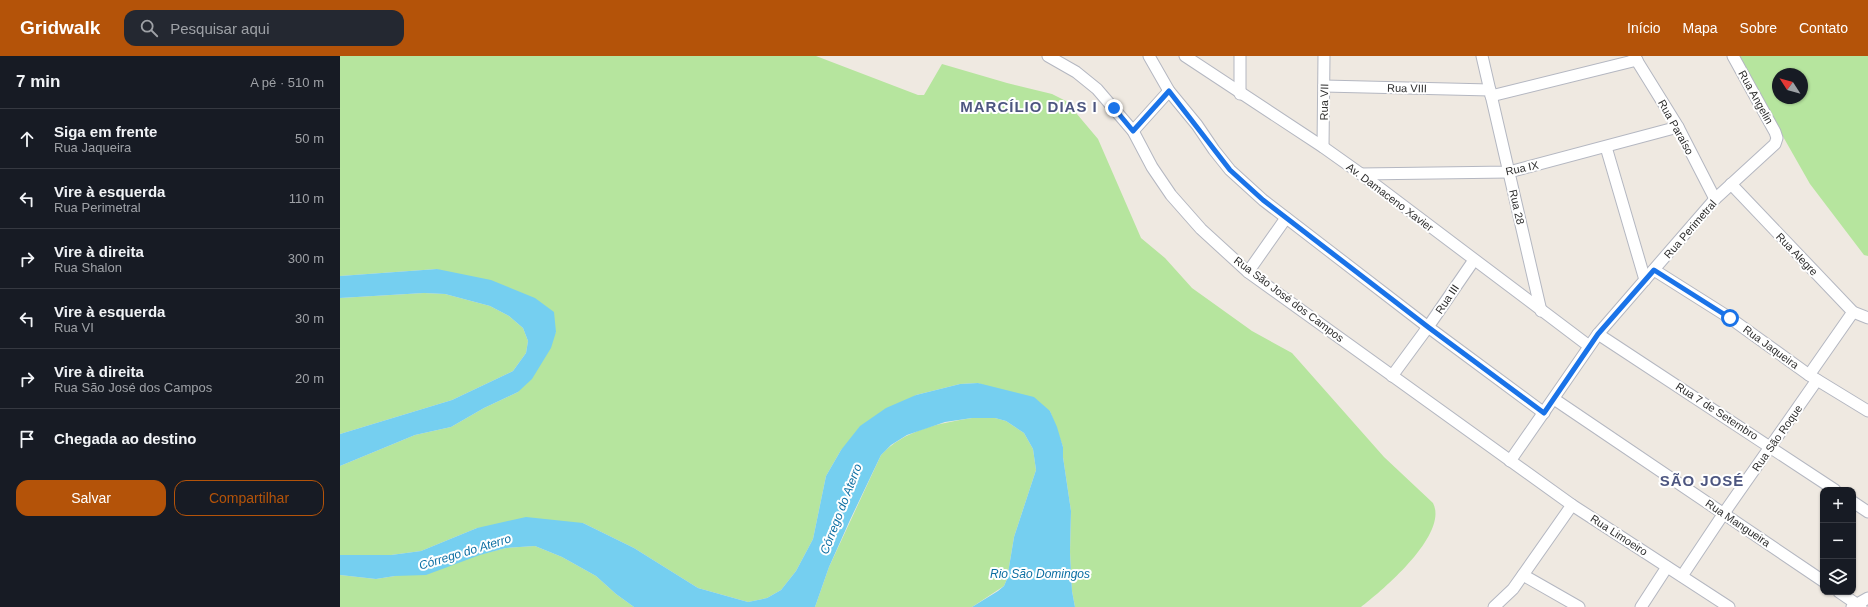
<!DOCTYPE html>
<html lang="pt">
<head>
<meta charset="utf-8">
<style>
	:root { --surface:#171b24; --page:#242831; --text:#f1f3f6; --muted:#9ea1a6; --line:#363941; --accent:#b45309 }
	body { margin:0; font-family:Arial,sans-serif; background:var(--page); color:var(--text) }
	.controls { position:absolute; right:12px; bottom:12px; display:grid; overflow:hidden; border-radius:8px; box-shadow:0 1px 3px #0004 }
	.controls button { width:36px; height:36px; display:grid; place-items:center; padding:0; border:0; border-bottom:1px solid var(--line); background:var(--surface); color:var(--text); font:20px sans-serif }
	.compass { position:absolute; left:1432px; top:12px; width:36px; height:36px; border-radius:50%; background:var(--surface); box-shadow:0 1px 3px #0004; rotate:306deg }
	.stop { position:absolute; width:12px; height:12px; margin:-9px; border:3px solid #1a73e8; border-radius:50%; background:#fff }
	.stop.end { background:#1a73e8; border-color:#fff; box-shadow:0 1px 4px #0008 }
	.list { margin:0; padding:0; list-style:none }
	h2 { display:flex; justify-content:space-between; align-items:center; height:52px; margin:0; padding:0 16px; font-size:17px }
	h2 small { font-size:13px; font-weight:400; color:var(--muted) }
	.list li { display:grid; grid-template-columns:26px 1fr auto; gap:12px; align-items:center; box-sizing:border-box; height:60px; padding:0 16px; border-top:1px solid var(--line) }
	.list b { display:block; font-size:15px; white-space:nowrap }
	.list p { margin:0; font-size:13px; white-space:nowrap; color:var(--muted) }
	.list em { font-size:13px; font-style:normal; color:var(--muted) }
	.actions { display:flex; gap:8px; padding:12px 16px }
	.actions a { flex:1; padding:9px 0; border:1px solid var(--accent); border-radius:12px; text-align:center; font-size:14px; color:var(--accent) }
	.actions .main { background:var(--accent); color:#fff }
	.icon { flex:none; width:22px; height:22px; fill:none; stroke:currentColor; stroke-width:2; stroke-linecap:round; stroke-linejoin:round }
	.map { position:relative; flex:none; width:1528px; height:551px; overflow:hidden }
	header { display:flex; align-items:center; gap:24px; box-sizing:border-box; height:56px; padding:0 20px; background:var(--accent); color:#fff }
	header strong { font-size:19px }
	nav { display:flex; gap:22px; margin-inline-start:auto; font-size:14px }
	.search { width:280px; height:36px; background:var(--page); display:flex; align-items:center; gap:10px; box-sizing:border-box; padding:0 14px; border-radius:12px; color:var(--muted); font-size:15px }
	main { display:flex }
	aside { flex:1; background:var(--surface) }
	.map>svg:first-child { display:block }
	.green { fill:#b6e59e; fill-rule:evenodd }
	.water { fill:#75cff0 }
	.lines { fill:none; stroke-linecap:round; stroke-linejoin:round }
	.street-casing { stroke:#b4b7c1; stroke-width:13 }
	.street { stroke:#fff; stroke-width:11 }
	.route { stroke:#1a73e8; stroke-width:5 }
	.labels { text-anchor:middle; stroke-width:4; stroke-linejoin:round; paint-order:stroke }
	.street-label { font-size:11px; fill:#2e2e2e; stroke:#fff }
	.water-label { font-size:12px; font-style:italic; fill:#0d6fa3; stroke:#fff }
	.district-label { font-size:15px; font-weight:bold; letter-spacing:1px; fill:#4d5680; stroke:#fff }
</style>
</head>
<body>
<header>
<strong>Gridwalk</strong>
<div class="search"><svg class="icon" aria-label="search" viewBox="0 0 24 24"><circle cx="10" cy="10" r="6"/><path d="M15 15l6 6"/></svg>Pesquisar aqui</div>
<nav><a>Início</a><a>Mapa</a><a>Sobre</a><a>Contato</a></nav>
</header>
<main>
<aside>
<h2>7 min<small>A pé · 510 m</small></h2>
<ul class="list">
<li><svg class="icon" aria-label="ahead" viewBox="0 0 24 24"><path d="M12 20V5M6 11l6-6 6 6"/></svg><div><b>Siga em frente</b><p>Rua Jaqueira</p></div><em>50 m</em></li>
<li><svg class="icon" aria-label="left" viewBox="0 0 24 24"><path d="M17 20v-9H6M10 6l-5 5 5 5"/></svg><div><b>Vire à esquerda</b><p>Rua Perimetral</p></div><em>110 m</em></li>
<li><svg class="icon" aria-label="right" viewBox="0 0 24 24"><path d="M7 20v-9h11M14 6l5 5-5 5"/></svg><div><b>Vire à direita</b><p>Rua Shalon</p></div><em>300 m</em></li>
<li><svg class="icon" aria-label="left" viewBox="0 0 24 24"><path d="M17 20v-9H6M10 6l-5 5 5 5"/></svg><div><b>Vire à esquerda</b><p>Rua VI</p></div><em>30 m</em></li>
<li><svg class="icon" aria-label="right" viewBox="0 0 24 24"><path d="M7 20v-9h11M14 6l5 5-5 5"/></svg><div><b>Vire à direita</b><p>Rua São José dos Campos</p></div><em>20 m</em></li>
<li><svg class="icon" aria-label="arrive" viewBox="0 0 24 24"><path d="M6 21V4h12l-3 4 3 4H6"/></svg><div><b>Chegada ao destino</b></div></li>
</ul>
<div class="actions"><a class="main">Salvar</a><a>Compartilhar</a></div>
</aside>
<div class="map">
<svg width="1528" height="551" viewBox="0 0 1528 551">
	<rect width="100%" height="100%" fill="#efe9e1"/>
	<g class="green">
		<path d="M0,0H476L578,39H584L602,8L667,27L712,38L726,45L758,83L801,182L825,202L852,232L912,275L952,297L1044,401L1093,447C1109,478 1043,534 1021,551H735L732,535L730,496L731,455L723,401V391L710,355L638,327L620,328L576,339L501,394L486,420L473,483L456,515L441,534L427,542L408,546L358,532L294,492L243,467L137,472L81,495L51,499H0V410L75,379L111,371L144,352L178,336L216,276L97,213L0,220Z"/>
		<path d="M1399,0H1528V200L1524,199L1470,128L1420,40ZM1438,18H1462V42H1438Z"/>
		<polygon points="84,237 105,238 150,250 169,260 183,272 188,285 186,297 173,315 112,344 0,378 0,242"/>
		<path d="M632,362H655L666,365L684,377L693,393L696,414L674,481L667,523L664,530L632,551H475L489,511L541,399C564,374 600,367 632,362Z"/>
		<polygon points="195,490 222,501 256,520 276,538 294,551 0,551 0,519 36,523 55,520 166,492"/>
	</g>
	<g class="water">
		<polygon points="97,213 151,224 195,242 214,256 216,276 211,292 192,323 178,336 144,352 111,371 75,379 0,410 0,378 112,344 173,315 186,297 188,285 183,272 169,260 150,250 105,238 84,237 0,242 0,220"/>
		<polygon points="638,327 694,341 710,355 717,371 723,391 723,401 731,455 730,496 732,535 735,551 632,551 658,535 664,530 667,523 674,481 696,414 693,393 684,377 666,365 655,362 632,362 605,366 567,379 551,389 541,399 510,464 489,511 475,551 294,551 276,538 256,520 222,501 195,490 166,492 140,499 86,519 55,520 36,523 0,519 0,499 51,499 81,495 137,472 186,461 243,467 294,492 358,532 408,546 427,542 441,534 456,515 473,483 486,420 501,394 520,370 546,352 576,339 620,328"/>
	</g>
	<g class="lines">
		<g class="street-casing">
			<g id="street">
				<polyline points="708,0 736,16 757,33 793,75 812,111 831,139 861,173 908,216 1232,449 1389,551"/>
				<polyline points="809,0 829,35 857,69 874,94 890,114 923,144 1088,271 1204,357"/>
				<polyline points="845,0 983,91 1021,118 1249,290"/>
				<polyline points="900,0 900,38"/>
				<polyline points="1142,0 1201,255"/>
				<polyline points="1294,0 1338,71 1375,143"/>
				<polyline points="984,30 1150,34"/>
				<polyline points="1151,40 1297,4"/>
				<polyline points="793,75 829,35"/>
				<polyline points="983,91 984,0"/>
				<polyline points="1266,91 1305,224"/>
				<polyline points="1021,118 1169,116 1338,71"/>
				<polyline points="1391,128 1513,256 1528,262"/>
				<polyline points="1314,214 1390,262 1469,319 1528,355"/>
				<polyline points="908,216 946,162"/>
				<polyline points="1258,278 1495,434"/>
				<polyline points="1469,319 1513,256"/>
				<polyline points="1052,320 1088,271 1134,204"/>
				<polyline points="1214,343 1483,525"/>
				<polyline points="1170,405 1258,278 1375,143 1435,88 1437,82 1435,76 1393,0"/>
				<polyline points="1513,446 1528,456"/>
				<polyline points="1183,519 1239,551"/>
				<polyline points="1342,520 1384,457 1477,324"/>
				<polyline points="1499,536 1521,551"/>
				<polyline points="1154,551 1173,533 1232,449"/>
				<polyline points="1301,551 1327,511"/>
				<polyline points="1512,551 1528,542"/>
			</g>
		</g>
		<use href="#street" class="street"/>
	</g>
	<g class="lines">
		<polyline class="route" points="774,52 793,75 829,35 890,114 923,144 1088,271 1204,357 1258,278 1314,214 1390,262"/>
	</g>
	<g class="labels">
		<g class="street-label">
			<text transform="translate(1067 32) rotate(1)" y="4">Rua VIII</text>
			<text transform="translate(1416 41) rotate(61)" y="4">Rua Angelin</text>
			<text transform="translate(984 46) rotate(-89)" y="4">Rua VII</text>
			<text transform="translate(1336 71) rotate(61)" y="4">Rua Paraíso</text>
			<text transform="translate(1182 112) rotate(-12)" y="4">Rua IX</text>
			<text transform="translate(1050 141) rotate(37)" y="4">Av. Damaceno Xavier</text>
			<text transform="translate(1177 151) rotate(77)" y="4">Rua 28</text>
			<text transform="translate(1350 173) rotate(-49)" y="4">Rua Perimetral</text>
			<text transform="translate(1457 198) rotate(46)" y="4">Rua Alegre</text>
			<text transform="translate(949 243) rotate(37)" y="4">Rua São José dos Campos</text>
			<text transform="translate(1107 243) rotate(-56)" y="4">Rua III</text>
			<text transform="translate(1431 291) rotate(36)" y="4">Rua Jaqueira</text>
			<text transform="translate(1377 355) rotate(33)" y="4">Rua 7 de Setembro</text>
			<text transform="translate(1437 382) rotate(-55)" y="4">Rua São Roque</text>
			<text transform="translate(1398 467) rotate(34)" y="4">Rua Mangueira</text>
			<text transform="translate(1279 479) rotate(33)" y="4">Rua Limoeiro</text>
		</g>
		<g class="water-label">
			<text transform="translate(501 453) rotate(-69)" y="4">Córrego do Aterro</text>
			<text transform="translate(125 496) rotate(-17)" y="4">Córrego do Aterro</text>
			<text x="700" y="522">Rio São Domingos</text>
		</g>
		<g class="district-label">
			<text x="689" y="56">MARCÍLIO DIAS I</text>
			<text x="1362" y="430">SÃO JOSÉ</text>
		</g>
	</g>
</svg>
<div class="controls">
<button>+</button>
<button>−</button>
<button><svg class="icon" aria-label="layers" viewBox="0 0 24 24"><path d="M12 4l9 5-9 5-9-5zM3 14l9 5 9-5"/></svg></button>
</div>
<svg class="compass" viewBox="-18 -18 36 36"><path d="M0-13l5 13h-10z" fill="#e53935"/><path d="M0 13l5-13h-10z" fill="#9ea1a6"/></svg>
<div class="stop" style="left:1390px;top:262px"></div>
<div class="stop end" style="left:774px;top:52px"></div>
</div>
</main>
</body>
</html>
